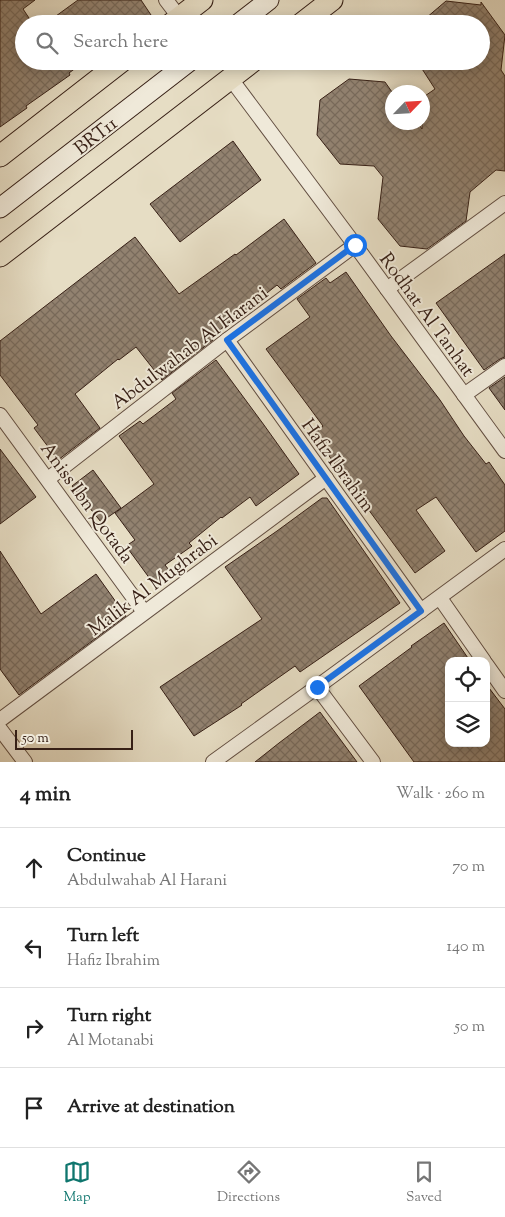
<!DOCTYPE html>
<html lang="en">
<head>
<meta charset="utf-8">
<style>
	:root { --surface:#fff; --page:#f2f2f2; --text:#222; --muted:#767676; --line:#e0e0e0; --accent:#0f766e }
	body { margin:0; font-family:"Sorts Mill Goudy",serif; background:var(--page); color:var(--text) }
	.controls { position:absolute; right:15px; bottom:15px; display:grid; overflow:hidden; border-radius:10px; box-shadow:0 2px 12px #0003 }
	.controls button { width:45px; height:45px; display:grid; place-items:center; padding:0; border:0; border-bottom:1px solid var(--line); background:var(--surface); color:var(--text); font:25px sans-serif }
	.compass { position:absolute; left:385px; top:85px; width:45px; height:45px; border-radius:50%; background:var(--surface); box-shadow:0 2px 12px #0003; rotate:65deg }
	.scale { position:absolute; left:15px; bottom:12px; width:118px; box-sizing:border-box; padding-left:5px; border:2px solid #372016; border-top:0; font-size:14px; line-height:18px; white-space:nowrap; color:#372016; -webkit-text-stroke:4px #efe9d9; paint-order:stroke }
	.stop { position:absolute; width:15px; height:15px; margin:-11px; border:4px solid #1a73e8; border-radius:50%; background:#fff }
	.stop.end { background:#1a73e8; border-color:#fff; box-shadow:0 1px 5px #0008 }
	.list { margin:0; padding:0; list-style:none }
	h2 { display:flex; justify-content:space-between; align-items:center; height:65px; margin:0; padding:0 20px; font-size:21px }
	h2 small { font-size:16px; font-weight:400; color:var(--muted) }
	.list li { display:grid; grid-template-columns:32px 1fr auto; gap:15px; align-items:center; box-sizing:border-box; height:80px; padding:0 20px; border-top:1px solid var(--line) }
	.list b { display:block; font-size:19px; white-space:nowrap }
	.list p { margin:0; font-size:16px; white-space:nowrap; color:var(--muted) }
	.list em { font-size:16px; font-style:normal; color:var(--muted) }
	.icon { flex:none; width:28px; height:28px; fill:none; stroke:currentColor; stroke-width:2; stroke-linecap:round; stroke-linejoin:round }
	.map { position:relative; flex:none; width:505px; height:762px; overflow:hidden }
	.search { position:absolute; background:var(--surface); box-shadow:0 2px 12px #0003; left:15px; right:15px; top:15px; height:55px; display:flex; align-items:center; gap:12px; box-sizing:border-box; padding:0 18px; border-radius:28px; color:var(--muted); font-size:19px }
	.sheet { height:385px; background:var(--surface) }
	nav { display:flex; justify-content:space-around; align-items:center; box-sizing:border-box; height:70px; border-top:1px solid var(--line); background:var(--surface); font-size:14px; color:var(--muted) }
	nav a { display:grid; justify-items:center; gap:2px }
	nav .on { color:var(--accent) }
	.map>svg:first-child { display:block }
	.building { fill:url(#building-cross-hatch); stroke:#372016 }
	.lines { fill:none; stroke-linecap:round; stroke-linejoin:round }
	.minor-casing { stroke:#634f42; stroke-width:16 }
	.secondary-casing { stroke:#372016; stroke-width:21 }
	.primary-casing { stroke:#372016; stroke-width:23 }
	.minor { stroke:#efe9d9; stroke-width:14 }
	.secondary { stroke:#efe9d9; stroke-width:19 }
	.primary { stroke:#e6ddc4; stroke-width:21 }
	.route { stroke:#1a73e8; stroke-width:6 }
	.labels { text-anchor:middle; stroke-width:4; stroke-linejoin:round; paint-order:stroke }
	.street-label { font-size:19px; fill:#372016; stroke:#efe9d9 }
</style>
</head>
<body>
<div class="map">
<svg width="505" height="762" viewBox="0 0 505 762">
	<defs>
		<pattern id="building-cross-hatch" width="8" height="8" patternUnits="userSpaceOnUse" patternTransform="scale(1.25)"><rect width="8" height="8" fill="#928270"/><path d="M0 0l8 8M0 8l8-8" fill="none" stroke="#786a5b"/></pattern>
	</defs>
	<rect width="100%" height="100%" fill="#e6ddc4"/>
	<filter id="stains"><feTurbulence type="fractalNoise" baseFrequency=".004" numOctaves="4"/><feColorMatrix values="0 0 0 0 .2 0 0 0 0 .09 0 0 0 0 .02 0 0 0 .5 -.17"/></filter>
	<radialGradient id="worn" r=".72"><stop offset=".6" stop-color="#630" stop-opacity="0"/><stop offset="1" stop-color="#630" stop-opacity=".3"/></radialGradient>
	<g class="building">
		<polygon points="0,0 35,0 23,9 33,24 24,24 24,61 85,61 69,73 70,75 26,106 27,108 0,127"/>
		<polygon points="78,0 141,0 151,15 139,24 45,24"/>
		<polygon points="446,1 481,5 481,2 505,35 501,70 505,76 505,171 496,170 470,192 466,221 427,249 400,246 378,219 383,177 374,166 340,164 317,135 320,100 349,79 385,82 392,92 392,122 417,122 422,129 422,98 435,89 417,61 481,61 481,24 419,24"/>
		<polygon points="233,141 261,180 180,242 150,204"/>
		<polygon points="284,219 316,263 281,289 277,285 211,337 213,340 162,380 136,347 119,360 118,359 75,394 100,428 58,460 34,428 38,425 0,375 0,341 135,237 179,294 235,254 236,255"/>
		<polygon points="505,254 505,357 500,359 484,370 436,303"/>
		<polygon points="346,272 391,336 440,400 464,436 486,464 489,462 505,485 505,531 476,552 436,497 416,510 445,551 415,573 313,434 323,426 266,349 310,317 297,299 326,278 330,283"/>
		<polygon points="216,360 264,425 299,474 256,506 250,497 222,518 221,517 189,543 192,546 165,565 169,570 153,583 126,546 135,540 115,513 154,484 119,436 140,421 143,424 176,399 172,393"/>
		<polygon points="505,377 505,410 489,388"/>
		<polygon points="0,449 36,497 0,524"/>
		<polygon points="93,470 121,508 101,522 72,486"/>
		<polygon points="322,498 327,498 400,603 300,672 295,666 241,704 242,705 194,736 160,687 262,619 225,567 277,531"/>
		<polygon points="0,551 41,614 96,574 126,616 19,695 0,669"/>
		<polygon points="444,623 470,661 449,661 449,743 486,743 486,684 505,709 505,762 414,762 359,686 412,647 411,646"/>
		<polygon points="320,712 357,762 255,762 279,743"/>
	</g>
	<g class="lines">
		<g class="minor-casing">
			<g id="minor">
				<polyline points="166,0 179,17"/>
				<polyline points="231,79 355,245 505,451"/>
				<polyline points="387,289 505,203"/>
				<polyline points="227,340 421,611"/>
				<polyline points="464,395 505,366"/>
				<polyline points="0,415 144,612"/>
				<polyline points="48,479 227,340 355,245"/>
				<polyline points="440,598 484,661"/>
				<polyline points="486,664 505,691"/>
				<polyline points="317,687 373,762"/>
				<polyline points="0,720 326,478"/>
				<polyline points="0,729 25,762"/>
				<polyline points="213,762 317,687 505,549"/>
			</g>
		</g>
		<g class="secondary-casing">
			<g id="secondary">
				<polyline points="238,24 269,0"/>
				<polyline points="0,208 190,61"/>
			</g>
		</g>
		<g class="primary-casing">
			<g id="primary">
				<polyline points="171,24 202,0"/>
				<polyline points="301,24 332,0"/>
				<polyline points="0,156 122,61"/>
				<polyline points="0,256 253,61"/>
			</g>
		</g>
		<use href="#minor" class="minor"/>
		<use href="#secondary" class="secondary"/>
		<use href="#primary" class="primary"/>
	</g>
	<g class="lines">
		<polyline class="route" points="317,687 421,611 227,340 355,245"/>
	</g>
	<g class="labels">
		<g class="street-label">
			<text transform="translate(95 135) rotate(-38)" y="7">BRT11</text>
			<text transform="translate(428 314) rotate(54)" y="7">Rodhat Al Tanhat</text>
			<text transform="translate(189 347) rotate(-37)" y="7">Abdulwahab Al Harani</text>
			<text transform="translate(339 465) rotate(54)" y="7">Hafiz Ibrahim</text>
			<text transform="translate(88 502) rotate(54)" y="7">Aniss Ibn Qotada</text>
			<text transform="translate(152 584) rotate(-37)" y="7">Malik Al Mughrabi</text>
		</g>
	</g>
	<rect width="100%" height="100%" filter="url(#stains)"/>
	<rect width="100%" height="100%" fill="url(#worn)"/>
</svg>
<div class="controls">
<button><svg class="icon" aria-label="locate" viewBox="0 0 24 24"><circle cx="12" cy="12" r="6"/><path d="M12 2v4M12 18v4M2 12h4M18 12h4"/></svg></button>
<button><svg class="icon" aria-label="layers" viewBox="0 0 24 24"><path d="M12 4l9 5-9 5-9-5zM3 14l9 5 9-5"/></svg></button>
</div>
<svg class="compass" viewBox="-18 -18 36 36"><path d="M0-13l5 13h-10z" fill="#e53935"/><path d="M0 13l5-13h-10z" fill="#767676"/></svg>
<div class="scale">50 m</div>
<div class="stop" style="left:355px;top:245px"></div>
<div class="stop end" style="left:317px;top:687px"></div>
<div class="search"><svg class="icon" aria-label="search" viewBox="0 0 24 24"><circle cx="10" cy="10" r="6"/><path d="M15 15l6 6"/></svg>Search here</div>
</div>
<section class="sheet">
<h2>4 min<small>Walk · 260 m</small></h2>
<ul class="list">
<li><svg class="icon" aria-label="ahead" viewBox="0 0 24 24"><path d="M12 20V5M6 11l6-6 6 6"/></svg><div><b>Continue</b><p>Abdulwahab Al Harani</p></div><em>70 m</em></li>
<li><svg class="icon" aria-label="left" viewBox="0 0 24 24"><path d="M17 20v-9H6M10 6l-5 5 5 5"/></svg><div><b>Turn left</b><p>Hafiz Ibrahim</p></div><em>140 m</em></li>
<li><svg class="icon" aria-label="right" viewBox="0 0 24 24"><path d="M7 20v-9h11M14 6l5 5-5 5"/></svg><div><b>Turn right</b><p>Al Motanabi</p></div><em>50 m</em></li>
<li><svg class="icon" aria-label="arrive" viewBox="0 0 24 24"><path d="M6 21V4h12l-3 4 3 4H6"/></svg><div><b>Arrive at destination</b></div></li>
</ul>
</section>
<nav>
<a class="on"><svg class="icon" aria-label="map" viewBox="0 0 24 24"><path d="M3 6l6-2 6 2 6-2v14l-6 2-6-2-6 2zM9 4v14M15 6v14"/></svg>Map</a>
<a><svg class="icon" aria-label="directions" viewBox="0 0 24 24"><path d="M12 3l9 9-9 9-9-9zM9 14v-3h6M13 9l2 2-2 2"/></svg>Directions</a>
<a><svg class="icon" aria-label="saved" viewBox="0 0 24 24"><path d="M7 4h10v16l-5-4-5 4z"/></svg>Saved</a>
</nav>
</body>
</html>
